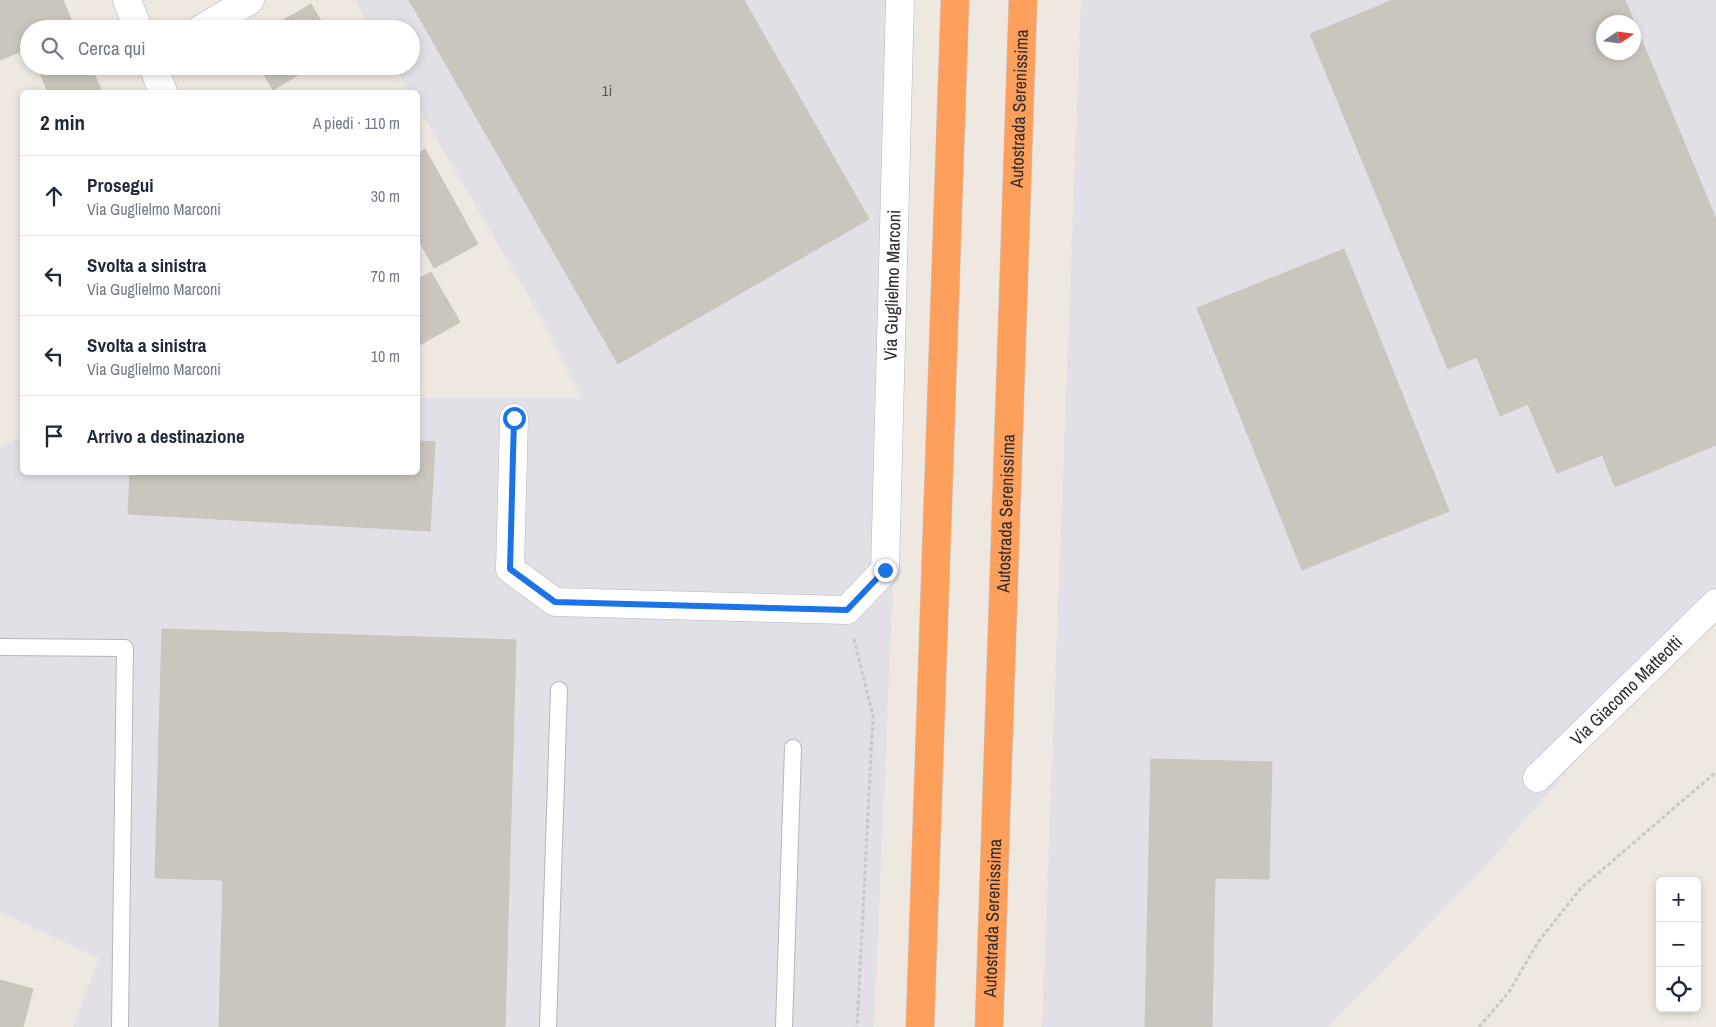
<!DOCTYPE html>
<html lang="it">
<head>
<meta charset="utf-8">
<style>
	:root { --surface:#fff; --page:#f2f2f3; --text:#1f2937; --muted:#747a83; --line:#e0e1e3 }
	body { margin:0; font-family:"Archivo Narrow",sans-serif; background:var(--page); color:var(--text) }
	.controls { position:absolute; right:15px; bottom:15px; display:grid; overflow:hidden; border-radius:8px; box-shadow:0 2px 8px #0003 }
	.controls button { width:45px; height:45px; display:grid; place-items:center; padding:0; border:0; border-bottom:1px solid var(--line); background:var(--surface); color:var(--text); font:25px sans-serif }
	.compass { position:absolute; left:1596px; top:15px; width:45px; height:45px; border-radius:50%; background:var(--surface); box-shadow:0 2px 8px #0003; rotate:77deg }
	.stop { position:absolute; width:15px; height:15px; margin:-11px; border:4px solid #1a73e8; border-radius:50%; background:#fff }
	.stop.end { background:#1a73e8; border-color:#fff; box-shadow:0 1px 5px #0008 }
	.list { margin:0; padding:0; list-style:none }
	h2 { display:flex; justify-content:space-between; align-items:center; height:65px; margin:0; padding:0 20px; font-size:21px }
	h2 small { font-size:16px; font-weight:400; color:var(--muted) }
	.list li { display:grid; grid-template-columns:32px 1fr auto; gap:15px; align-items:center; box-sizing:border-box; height:80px; padding:0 20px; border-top:1px solid var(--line) }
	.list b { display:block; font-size:19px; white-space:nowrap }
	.list p { margin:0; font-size:16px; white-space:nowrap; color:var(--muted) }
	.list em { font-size:16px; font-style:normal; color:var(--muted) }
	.icon { flex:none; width:28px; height:28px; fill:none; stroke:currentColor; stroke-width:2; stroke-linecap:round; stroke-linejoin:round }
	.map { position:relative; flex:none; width:1716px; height:1027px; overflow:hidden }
	.search { position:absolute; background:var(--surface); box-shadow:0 2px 8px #0003; left:20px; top:20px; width:400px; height:55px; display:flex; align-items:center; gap:12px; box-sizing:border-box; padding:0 18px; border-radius:28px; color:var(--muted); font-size:19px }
	.panel { position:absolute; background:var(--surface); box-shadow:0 2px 8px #0003; left:20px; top:90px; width:400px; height:385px; border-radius:8px }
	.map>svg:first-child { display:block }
	.industrial { fill:#e2e0e7; fill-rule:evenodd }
	.building { fill:#cac6be; stroke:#cac4b9; fill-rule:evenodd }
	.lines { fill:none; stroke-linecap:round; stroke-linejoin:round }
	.lane-casing { stroke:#b3b6c0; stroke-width:18 }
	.street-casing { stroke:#b3b6c0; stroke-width:29 }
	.highway-casing { stroke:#c8c8c8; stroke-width:29 }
	.path { stroke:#c8c8c8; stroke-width:3; stroke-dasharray:4 2.5; stroke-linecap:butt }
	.lane { stroke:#fff; stroke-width:16 }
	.street { stroke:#fff; stroke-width:28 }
	.highway { stroke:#fe9f5b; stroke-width:28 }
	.route { stroke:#1a73e8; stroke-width:6 }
	.labels { text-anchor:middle; stroke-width:4.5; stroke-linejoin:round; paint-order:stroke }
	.number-label { font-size:15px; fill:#545351 }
	.street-label { font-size:18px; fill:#2d2d2d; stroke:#fff }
</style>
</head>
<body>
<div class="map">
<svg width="1716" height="1027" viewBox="0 0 1716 1027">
	<rect width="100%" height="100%" fill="#eee8e0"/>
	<g class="industrial">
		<polygon points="355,0 912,0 893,586 874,1027 73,1027 99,958 0,912 0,448 22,436 22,472 418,472 418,398 581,398 540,316 418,107 418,92 409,92 394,66 411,66 411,29 372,29"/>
		<path d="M1081,0H1716V600L1474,879L1328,1027H1042ZM1604,22H1634V52H1604Z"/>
	</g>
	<g class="building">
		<polygon points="0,0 63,0 75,29 29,29 29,48 0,60"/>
		<polygon points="409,0 744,0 869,219 618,364"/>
		<path d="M1393,0H1625L1716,219V445L1615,487L1602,455L1557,473L1528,404L1500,416L1477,357L1448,369L1310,34ZM1604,22H1634V52H1604Z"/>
		<polygon points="311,4 326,29 268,29"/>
		<polygon points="37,66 91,66 102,92 48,92"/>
		<polygon points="259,66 313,66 273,90"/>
		<polygon points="425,149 478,244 434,268 418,239 418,154"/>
		<polygon points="1344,249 1449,511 1302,570 1197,308"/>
		<polygon points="431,272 460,322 418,346 418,279"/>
		<polygon points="418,441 435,442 430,531 128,514 130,472 418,472"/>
		<polygon points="162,629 516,640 505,1027 219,1027 223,880 155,878"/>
		<polygon points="1151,759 1272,762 1269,879 1215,878 1212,1027 1145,1027"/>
		<polygon points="0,980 33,989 23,1027 0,1027"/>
	</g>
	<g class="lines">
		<g class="lane-casing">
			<g id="lane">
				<polyline points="0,647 125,648 120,1027"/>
				<polyline points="548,1027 559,690"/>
				<polyline points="784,1027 793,748"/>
			</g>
		</g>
		<g class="street-casing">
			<g id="street">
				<polyline points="127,0 138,29"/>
				<polyline points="201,29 250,0"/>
				<polyline points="153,66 163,92"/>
				<path id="s1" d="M514,418L510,569L555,602L847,610L885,570L900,0"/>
				<path id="s2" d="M1537,778L1716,603"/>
			</g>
		</g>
		<g class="highway-casing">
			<g id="highway">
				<polyline points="920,1027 955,0"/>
				<path id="s3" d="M989,1027L1023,0"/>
			</g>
		</g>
		<g class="path">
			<polyline points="854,639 873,716 857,1027"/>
			<polyline points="1479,1027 1509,992 1538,942 1581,888 1716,772"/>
		</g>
		<use href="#lane" class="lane"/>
		<use href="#street" class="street"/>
		<use href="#highway" class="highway"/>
	</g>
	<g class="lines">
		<polyline class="route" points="514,418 510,569 555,602 847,610 885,570"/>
	</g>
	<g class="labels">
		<g class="number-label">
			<text x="607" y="96">1i</text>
		</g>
		<g class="street-label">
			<text dy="6" stroke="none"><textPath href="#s3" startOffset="919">Autostrada Serenissima</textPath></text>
			<text dy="6" stroke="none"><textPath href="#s1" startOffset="839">Via Guglielmo Marconi</textPath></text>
			<text dy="6" stroke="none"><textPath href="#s3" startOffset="514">Autostrada Serenissima</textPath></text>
			<text dy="6" stroke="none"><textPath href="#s2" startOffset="125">Via Giacomo Matteotti</textPath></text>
			<text dy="6" stroke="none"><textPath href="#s3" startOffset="109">Autostrada Serenissima</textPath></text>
		</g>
	</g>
</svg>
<div class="controls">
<button>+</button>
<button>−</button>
<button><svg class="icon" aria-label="locate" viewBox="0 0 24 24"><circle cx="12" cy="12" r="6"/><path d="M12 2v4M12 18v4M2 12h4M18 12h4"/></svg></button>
</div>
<svg class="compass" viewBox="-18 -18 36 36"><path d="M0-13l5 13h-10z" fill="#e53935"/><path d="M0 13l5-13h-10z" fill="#747a83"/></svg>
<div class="stop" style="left:514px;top:418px"></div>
<div class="stop end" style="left:885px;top:570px"></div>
<div class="search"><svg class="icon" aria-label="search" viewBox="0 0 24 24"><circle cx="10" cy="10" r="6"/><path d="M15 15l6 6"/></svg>Cerca qui</div>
<section class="panel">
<h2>2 min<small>A piedi · 110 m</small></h2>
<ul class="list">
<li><svg class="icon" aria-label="ahead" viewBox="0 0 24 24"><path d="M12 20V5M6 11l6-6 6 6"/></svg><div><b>Prosegui</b><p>Via Guglielmo Marconi</p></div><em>30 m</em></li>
<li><svg class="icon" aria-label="left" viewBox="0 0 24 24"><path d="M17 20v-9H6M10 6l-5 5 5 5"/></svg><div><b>Svolta a sinistra</b><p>Via Guglielmo Marconi</p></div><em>70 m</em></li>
<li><svg class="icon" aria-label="left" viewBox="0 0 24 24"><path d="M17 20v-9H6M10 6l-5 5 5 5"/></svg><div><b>Svolta a sinistra</b><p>Via Guglielmo Marconi</p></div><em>10 m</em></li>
<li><svg class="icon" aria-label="arrive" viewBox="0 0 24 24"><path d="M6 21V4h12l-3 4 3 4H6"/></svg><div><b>Arrivo a destinazione</b></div></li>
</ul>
</section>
</div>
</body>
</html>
